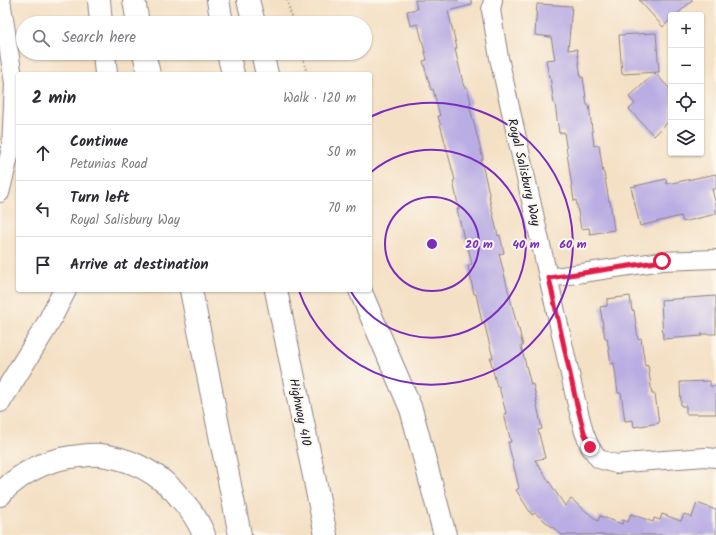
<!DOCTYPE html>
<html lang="en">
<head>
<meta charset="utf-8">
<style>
	:root { --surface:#fff; --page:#f7f7f7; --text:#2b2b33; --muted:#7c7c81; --line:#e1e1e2 }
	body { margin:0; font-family:Kalam,sans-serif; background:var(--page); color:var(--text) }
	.controls { position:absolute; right:12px; top:12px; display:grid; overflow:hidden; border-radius:4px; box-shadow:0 1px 3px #0004 }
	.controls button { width:36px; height:36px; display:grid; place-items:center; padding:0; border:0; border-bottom:1px solid var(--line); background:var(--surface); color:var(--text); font:20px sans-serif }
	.stop { position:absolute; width:12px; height:12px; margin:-9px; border:3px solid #e11d48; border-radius:50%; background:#fff }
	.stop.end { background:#e11d48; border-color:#fff; box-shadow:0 1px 4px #0008 }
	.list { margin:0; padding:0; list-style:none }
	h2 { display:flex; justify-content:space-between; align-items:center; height:52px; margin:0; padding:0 16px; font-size:17px }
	h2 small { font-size:13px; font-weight:400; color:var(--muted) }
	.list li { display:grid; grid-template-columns:26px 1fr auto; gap:12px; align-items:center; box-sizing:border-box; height:56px; padding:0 16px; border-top:1px solid var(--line) }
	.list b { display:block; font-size:15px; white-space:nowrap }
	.list p { margin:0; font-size:13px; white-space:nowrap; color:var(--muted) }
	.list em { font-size:13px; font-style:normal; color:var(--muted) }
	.icon { flex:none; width:22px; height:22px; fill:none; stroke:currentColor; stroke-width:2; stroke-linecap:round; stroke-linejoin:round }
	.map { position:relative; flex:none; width:716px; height:535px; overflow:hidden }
	.search { position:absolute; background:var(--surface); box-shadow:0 1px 3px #0004; left:16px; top:16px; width:356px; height:44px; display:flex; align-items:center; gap:10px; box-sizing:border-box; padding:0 14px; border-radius:22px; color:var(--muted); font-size:15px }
	.panel { position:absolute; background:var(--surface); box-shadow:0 1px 3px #0004; left:16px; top:72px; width:356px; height:220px; border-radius:4px }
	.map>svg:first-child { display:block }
	.building { fill:#baade3 }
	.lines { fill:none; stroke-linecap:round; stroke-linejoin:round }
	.minor-casing { stroke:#8b8180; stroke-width:20 }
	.highway-casing { stroke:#8b8180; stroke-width:24 }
	.path { stroke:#8b8180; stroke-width:2.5; stroke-dasharray:1 3; stroke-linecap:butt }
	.minor { stroke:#fff; stroke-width:18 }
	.highway { stroke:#fff; stroke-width:22 }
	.route { stroke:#e11d48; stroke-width:5 }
	.ring { fill:none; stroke:#7b2cbf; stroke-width:2 }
	.labels { text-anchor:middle; stroke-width:4; stroke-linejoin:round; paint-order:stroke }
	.street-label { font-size:13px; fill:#22223b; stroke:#fbf7ec }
	.centre { fill:#7b2cbf; stroke:#fbf7ec; stroke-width:2 }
	.ring-label { font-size:12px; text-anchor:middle; font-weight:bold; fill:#7b2cbf; stroke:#fbf7ec; stroke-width:4; stroke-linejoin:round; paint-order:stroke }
</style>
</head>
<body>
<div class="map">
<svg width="716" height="535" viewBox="0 0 716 535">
	<rect width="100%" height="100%" fill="#fbf7ec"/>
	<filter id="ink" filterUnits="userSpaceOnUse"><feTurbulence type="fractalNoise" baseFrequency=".025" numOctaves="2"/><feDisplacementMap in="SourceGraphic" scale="8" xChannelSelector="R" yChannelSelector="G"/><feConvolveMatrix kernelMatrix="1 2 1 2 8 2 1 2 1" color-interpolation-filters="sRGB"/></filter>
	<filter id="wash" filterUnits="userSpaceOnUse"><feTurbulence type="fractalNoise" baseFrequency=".012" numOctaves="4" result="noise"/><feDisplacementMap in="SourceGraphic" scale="16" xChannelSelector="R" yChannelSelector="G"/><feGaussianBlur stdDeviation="0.9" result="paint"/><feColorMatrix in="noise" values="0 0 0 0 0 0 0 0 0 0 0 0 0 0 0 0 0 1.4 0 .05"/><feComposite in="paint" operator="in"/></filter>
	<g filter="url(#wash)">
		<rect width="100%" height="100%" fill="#f4e0c5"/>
		<g id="blocks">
			<g class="building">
				<polygon points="415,0 471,0 472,5 448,11 457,48 455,49 464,87 467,87 471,103 469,104 483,159 481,160 490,197 489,197 498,236 500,235 504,253 499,254 518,329 519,329 523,346 521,346 531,385 533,384 537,401 536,401 542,429 538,430 545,458 535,460 565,506 571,499 598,521 600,516 622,524 623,520 628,522 631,514 653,522 654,518 660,520 662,514 681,521 684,514 692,517 697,503 716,510 716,535 562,535 535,513 532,515 516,490 519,488 508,442 511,442 504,414 506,413 499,387 497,387 490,358 493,358 484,322 482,322 476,294 474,294 468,266 472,264 466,238 464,239 457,209 459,209 453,181 455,180 438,116 440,116 433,89 431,90 423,61 427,60 418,24 410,26 407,11 417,9"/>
				<polygon points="639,0 693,0 676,15 671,15 671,19 663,27"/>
				<polygon points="537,4 572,6 568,50 577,49 581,78 583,77 587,105 589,105 594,146 599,145 603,173 604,173 609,201 610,201 614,230 590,234 589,228 581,229 576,200 574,201 564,132 559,133 555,104 554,104 550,76 549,77 546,60 555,59 551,37 535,35"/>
				<polygon points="656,33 659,72 622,74 619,35"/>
				<polygon points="655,73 671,90 671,119 654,136 629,109 635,104 629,97"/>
				<polygon points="716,174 716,189 712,189 716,205 716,214 683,222 681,216 640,226 631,187 666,179 667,184"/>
				<polygon points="630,296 632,311 634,310 638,339 641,338 645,366 648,365 652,394 655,394 659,423 634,427 633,420 625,421 621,393 618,393 614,363 611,364 607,338 605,338 600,307 607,306 607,299"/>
				<polygon points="716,296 716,334 701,334 702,336 663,339 661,300"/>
				<polygon points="710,381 710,386 716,386 716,414 686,414 686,406 681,406 680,382"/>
			</g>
		</g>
	</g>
	<g filter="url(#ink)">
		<use href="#blocks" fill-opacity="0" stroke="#8b8180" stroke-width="1"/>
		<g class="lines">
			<g class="minor-casing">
				<g id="minor">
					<polyline points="493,0 491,10 499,58 576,401 584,432 590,447 599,459 616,464 637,462 706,457 716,458"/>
					<polyline points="0,193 11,149 14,83 1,0"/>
					<polyline points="549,278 662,261 716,259"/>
				</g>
			</g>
			<g class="highway-casing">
				<g id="highway">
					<polyline points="99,0 101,23"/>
					<polyline points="134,0 138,23"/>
					<polyline points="218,0 222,23"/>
					<polyline points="248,0 254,23"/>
					<polyline points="104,53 106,74"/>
					<polyline points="144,53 149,74"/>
					<polyline points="228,53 233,74"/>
					<polyline points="262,53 267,74"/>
					<polyline points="191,290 240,535"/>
					<polyline points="276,290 326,535"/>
					<polyline points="360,290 411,409 445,535"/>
					<polyline points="0,401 46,327 65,290"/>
					<path d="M0,495C3,491 7,487 11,484C30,468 54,458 80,456C87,455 94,454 101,455C127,458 152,470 171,488C175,491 178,496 181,499C191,510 199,522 204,535"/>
				</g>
			</g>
			<g class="path">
				<polyline points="287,0 293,23"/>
				<polyline points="302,53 307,74"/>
			</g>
			<use href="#minor" class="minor"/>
			<use href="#highway" class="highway"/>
		</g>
	</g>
	<g class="lines" filter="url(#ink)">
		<polyline class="route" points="590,447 584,432 576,401 549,278 662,261"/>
	</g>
	<g class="ring">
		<circle cx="432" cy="244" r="47"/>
		<path d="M370 173A94 94 0 1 1 350 290"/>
		<path d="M370 117A141 141 0 1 1 299 291"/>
	</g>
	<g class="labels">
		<g class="street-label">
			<text transform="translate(525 172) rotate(77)" y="5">Royal Salisbury Way</text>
			<text transform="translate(301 412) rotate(79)" y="5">Highway 410</text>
		</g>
	</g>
	<circle cx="432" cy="244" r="6" class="centre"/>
	<g class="ring-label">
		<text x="479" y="248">20 m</text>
		<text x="526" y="248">40 m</text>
		<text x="573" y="248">60 m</text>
	</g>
</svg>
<div class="controls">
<button>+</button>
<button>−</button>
<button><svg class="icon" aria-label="locate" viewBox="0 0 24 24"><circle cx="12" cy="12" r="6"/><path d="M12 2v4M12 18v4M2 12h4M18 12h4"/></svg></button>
<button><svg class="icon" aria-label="layers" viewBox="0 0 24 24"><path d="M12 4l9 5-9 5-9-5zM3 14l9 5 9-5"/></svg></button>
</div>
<div class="stop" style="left:662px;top:261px"></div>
<div class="stop end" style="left:590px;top:447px"></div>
<div class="search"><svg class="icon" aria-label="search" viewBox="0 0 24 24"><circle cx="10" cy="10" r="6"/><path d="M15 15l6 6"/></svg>Search here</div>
<section class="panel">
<h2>2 min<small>Walk · 120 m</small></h2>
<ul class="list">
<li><svg class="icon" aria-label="ahead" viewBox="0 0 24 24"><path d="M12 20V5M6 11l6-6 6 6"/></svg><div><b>Continue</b><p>Petunias Road</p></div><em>50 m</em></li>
<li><svg class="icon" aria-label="left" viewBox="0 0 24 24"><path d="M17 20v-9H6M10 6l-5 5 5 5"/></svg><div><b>Turn left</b><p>Royal Salisbury Way</p></div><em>70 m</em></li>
<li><svg class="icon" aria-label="arrive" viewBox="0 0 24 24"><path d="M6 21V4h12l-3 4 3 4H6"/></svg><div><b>Arrive at destination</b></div></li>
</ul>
</section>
</div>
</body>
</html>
